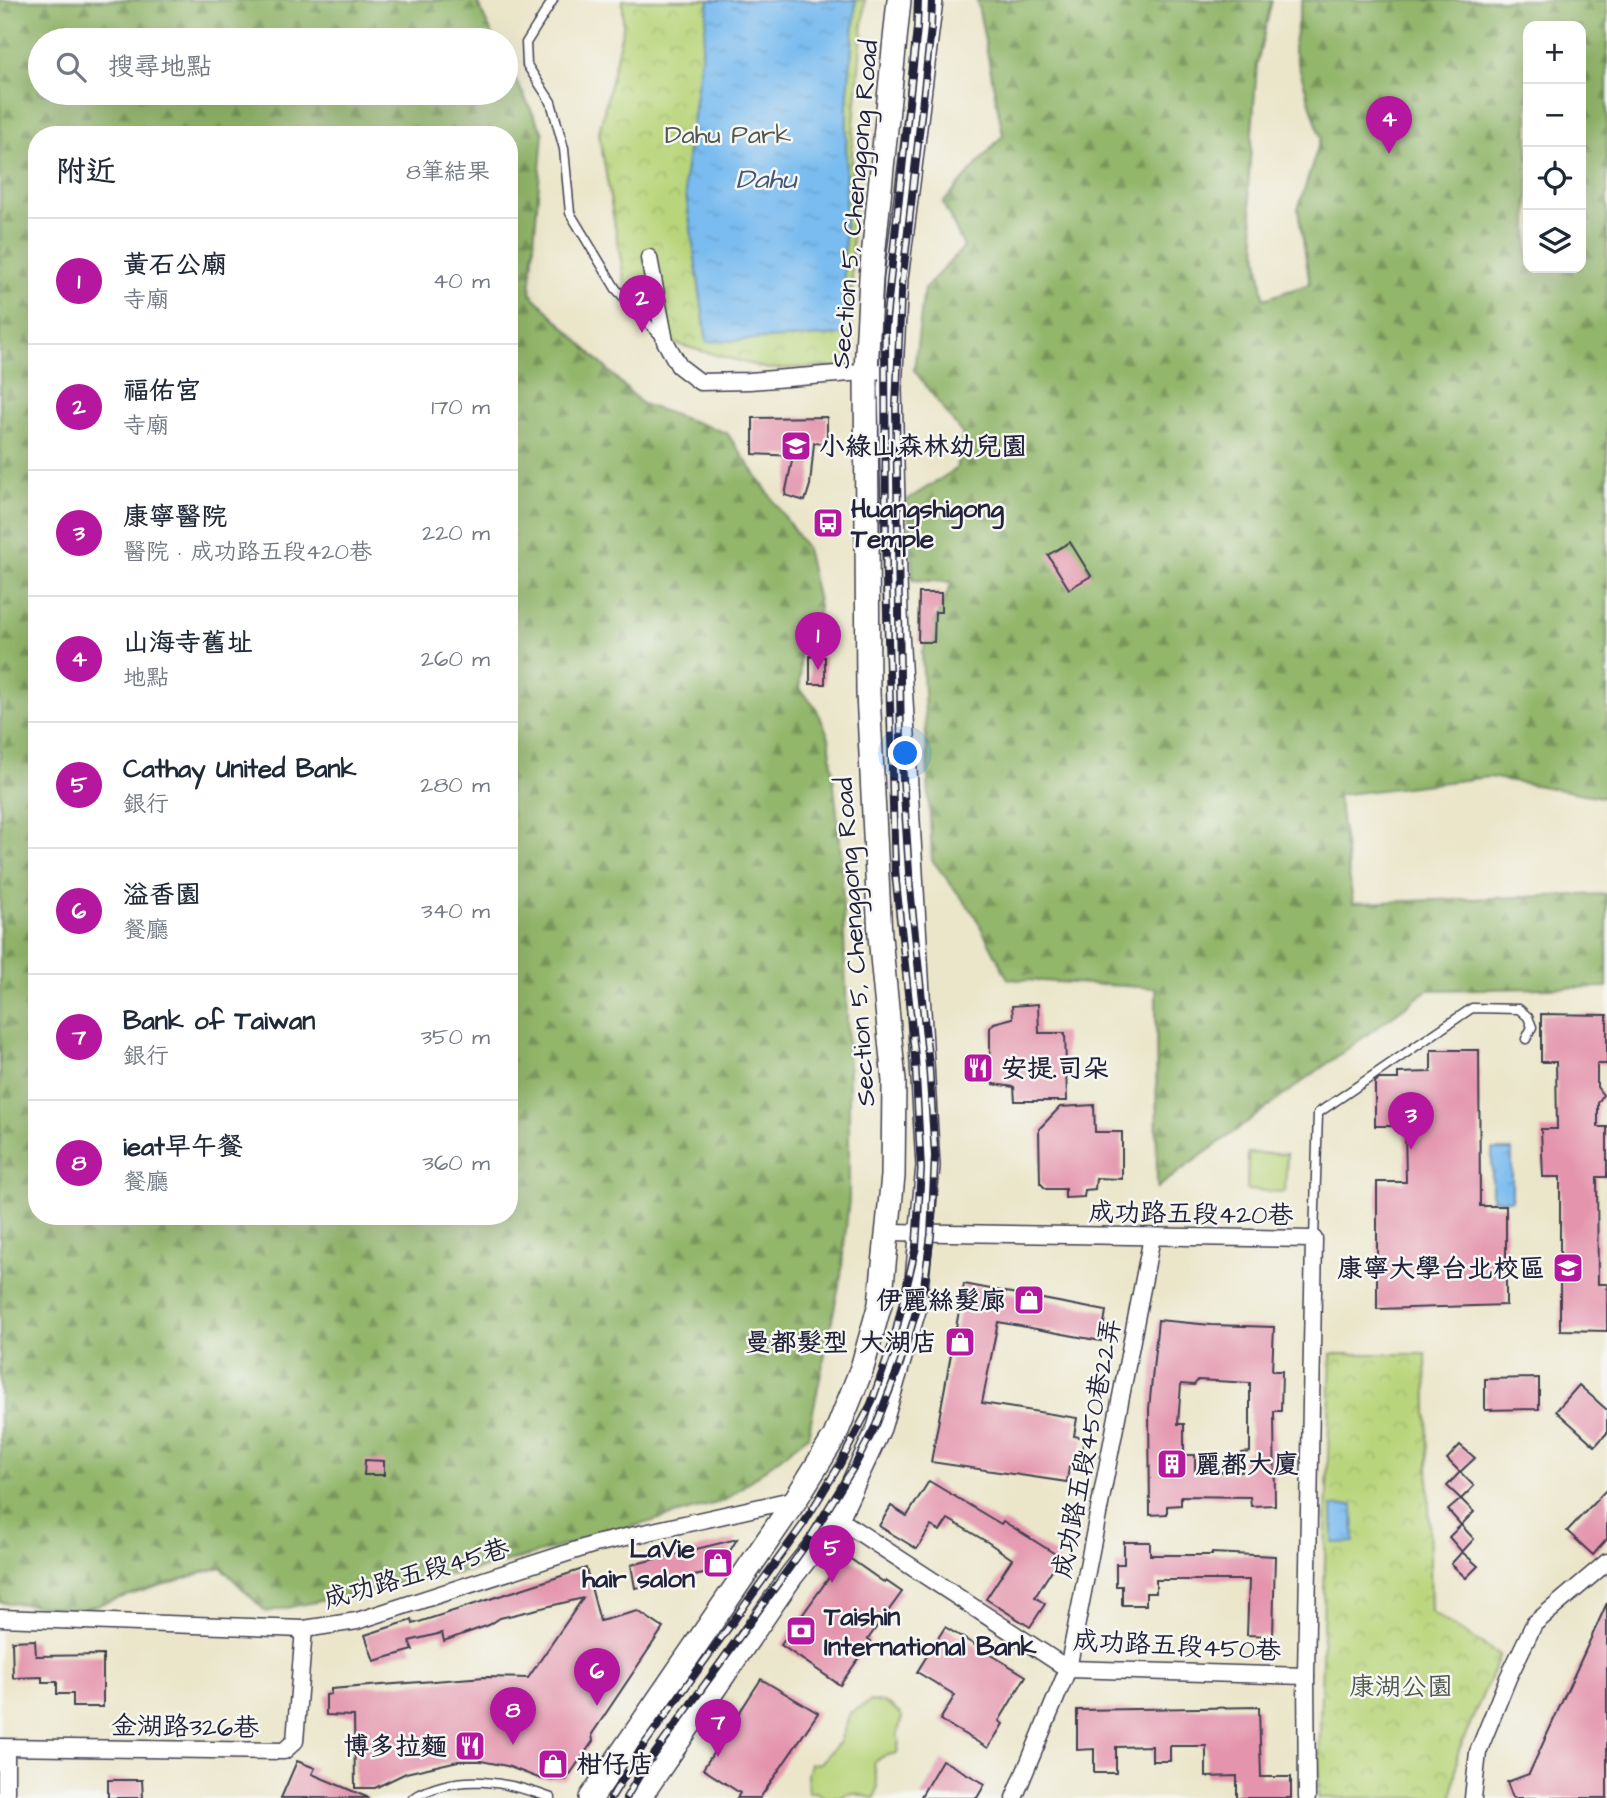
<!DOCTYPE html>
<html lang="zh-TW">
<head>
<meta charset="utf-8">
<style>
	:root { --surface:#fff; --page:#f2f2f3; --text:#1f2937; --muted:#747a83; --line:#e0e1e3; --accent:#b5179e }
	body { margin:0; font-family:"Architects Daughter","LXGW WenKai TC",sans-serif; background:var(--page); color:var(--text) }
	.controls { position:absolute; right:21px; top:21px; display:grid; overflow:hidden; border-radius:14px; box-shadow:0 7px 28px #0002 }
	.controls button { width:63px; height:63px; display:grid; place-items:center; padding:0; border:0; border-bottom:2px solid var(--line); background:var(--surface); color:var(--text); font:35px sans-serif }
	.you { position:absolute; left:906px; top:754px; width:24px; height:24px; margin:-18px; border:5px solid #fff; border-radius:50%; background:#1a73e8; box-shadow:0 0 0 10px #1a73e833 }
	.badge { display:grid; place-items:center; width:46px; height:46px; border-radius:50%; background:var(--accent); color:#fff; font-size:23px; font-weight:700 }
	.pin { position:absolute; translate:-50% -58px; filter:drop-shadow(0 2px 4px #0008) }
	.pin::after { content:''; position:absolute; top:37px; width:24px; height:21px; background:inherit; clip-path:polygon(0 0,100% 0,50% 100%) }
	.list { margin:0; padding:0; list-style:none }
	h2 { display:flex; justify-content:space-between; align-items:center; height:91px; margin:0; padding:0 28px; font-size:30px }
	h2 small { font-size:23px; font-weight:400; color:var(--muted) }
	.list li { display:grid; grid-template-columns:46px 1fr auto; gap:21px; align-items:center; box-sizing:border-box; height:126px; padding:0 28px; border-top:2px solid var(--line) }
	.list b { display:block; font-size:26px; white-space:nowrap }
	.list p { margin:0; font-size:23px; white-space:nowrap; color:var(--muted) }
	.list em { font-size:23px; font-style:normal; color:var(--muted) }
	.icon { flex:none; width:38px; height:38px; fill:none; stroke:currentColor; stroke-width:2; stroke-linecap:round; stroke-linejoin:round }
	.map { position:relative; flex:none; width:1607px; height:1798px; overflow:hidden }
	.search { position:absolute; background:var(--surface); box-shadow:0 7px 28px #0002; left:28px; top:28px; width:490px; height:77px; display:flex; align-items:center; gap:18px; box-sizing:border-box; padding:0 24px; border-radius:38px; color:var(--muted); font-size:26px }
	.panel { position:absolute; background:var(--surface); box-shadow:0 7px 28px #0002; left:28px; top:126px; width:490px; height:1099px; border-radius:28px }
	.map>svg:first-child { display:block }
	.forest { fill:url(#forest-firs); stroke:#5a6c53; stroke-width:2; fill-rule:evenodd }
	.park { fill:url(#park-crowns); stroke:#6e7c5b; stroke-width:2 }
	.garden { fill:#b9d57b; stroke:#6e7c5b; stroke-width:2 }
	.water { fill:url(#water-ripples); stroke:#4e6f95; stroke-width:2 }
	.building { fill:#e495ad; fill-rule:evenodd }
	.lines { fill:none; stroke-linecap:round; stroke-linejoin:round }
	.lane-casing { stroke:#403f50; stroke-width:11 }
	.street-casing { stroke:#403f50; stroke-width:19 }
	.secondary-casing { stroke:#403f50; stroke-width:26 }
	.lane { stroke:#fff; stroke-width:8 }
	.street { stroke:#fff; stroke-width:16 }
	.secondary { stroke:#fff; stroke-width:23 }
	.rail-casing { stroke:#22223b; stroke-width:8 }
	.rail { stroke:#f6f6f2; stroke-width:5; stroke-dasharray:16; stroke-linecap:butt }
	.labels { text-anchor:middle; stroke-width:5; stroke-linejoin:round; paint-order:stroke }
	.park-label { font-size:26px; fill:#4f584e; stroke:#f6f6f2 }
	.street-label { font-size:26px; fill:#22223b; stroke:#f6f6f2 }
	.poi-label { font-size:26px; font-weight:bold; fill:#22223b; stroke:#f6f6f2; text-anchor:start }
	.water-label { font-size:28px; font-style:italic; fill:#41587a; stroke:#f6f6f2 }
</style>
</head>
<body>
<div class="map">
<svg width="1607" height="1798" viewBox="0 0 1607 1798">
	<defs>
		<pattern id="forest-firs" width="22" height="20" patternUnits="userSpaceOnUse" patternTransform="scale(1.75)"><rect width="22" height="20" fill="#92b66b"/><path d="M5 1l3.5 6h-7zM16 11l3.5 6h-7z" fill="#779459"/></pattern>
		<pattern id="park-crowns" width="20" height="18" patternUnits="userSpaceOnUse" patternTransform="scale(1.75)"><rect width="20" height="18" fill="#b9d57b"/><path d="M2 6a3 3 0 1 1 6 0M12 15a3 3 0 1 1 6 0" fill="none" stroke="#9fb76b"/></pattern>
		<pattern id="water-ripples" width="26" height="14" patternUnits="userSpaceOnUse" patternTransform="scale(1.75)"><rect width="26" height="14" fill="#7abcef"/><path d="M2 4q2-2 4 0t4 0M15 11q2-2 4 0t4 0" fill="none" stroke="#69a1ce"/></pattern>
	</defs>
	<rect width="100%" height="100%" fill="#f6f6f2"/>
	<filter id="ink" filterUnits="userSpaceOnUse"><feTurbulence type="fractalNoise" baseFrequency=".0143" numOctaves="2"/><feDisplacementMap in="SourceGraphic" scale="14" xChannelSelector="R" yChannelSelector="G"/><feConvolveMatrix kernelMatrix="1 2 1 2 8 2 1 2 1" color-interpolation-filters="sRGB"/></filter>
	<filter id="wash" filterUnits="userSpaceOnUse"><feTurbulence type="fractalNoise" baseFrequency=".00686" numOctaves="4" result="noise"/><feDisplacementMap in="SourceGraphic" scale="28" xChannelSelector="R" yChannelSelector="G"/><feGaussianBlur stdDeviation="1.57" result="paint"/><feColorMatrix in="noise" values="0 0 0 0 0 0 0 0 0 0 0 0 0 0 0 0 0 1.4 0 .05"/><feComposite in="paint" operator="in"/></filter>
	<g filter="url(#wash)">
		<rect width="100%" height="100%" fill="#ebe6ca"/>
		<g class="forest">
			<path d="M0,0H476L495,40H40V93H506V61L543,133L530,293L642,404L727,433L806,548L819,606L816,627L800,656V689L816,708L829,737L841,851L849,1073V1199L841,1276L808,1436L724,1501L489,1567L266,1612L221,1567L84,1609L0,1602ZM37,135H509V1216H37Z"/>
			<path d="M977,0H1272L1257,64L1248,189L1264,299L1310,284L1298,209L1321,138L1293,48L1302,0H1607V798L1489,777L1338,795L1353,903L1607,894V987L1428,990L1157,1188L1156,988L1008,979L974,914L932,860L922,652L952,582L913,580L907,500L956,469L963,435L914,370L924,289L964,247L943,203L1003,135ZM1528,26H1581V268H1528Z"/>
		</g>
		<g class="park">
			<polygon points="623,0 865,0 852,147 852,366 768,369 669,342 626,290 599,133 623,28"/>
			<polygon points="1331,1354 1426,1354 1431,1612 1500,1655 1458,1752 1452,1798 1318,1798"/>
		</g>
		<g class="garden">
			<polygon points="1248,1153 1287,1154 1285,1192 1247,1190"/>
			<path d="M871,1701C885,1702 893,1706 902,1717L897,1736L899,1741L897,1753L884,1756L874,1762L877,1786L875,1798C863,1798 850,1788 841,1798H826L816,1792L808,1793L807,1774L810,1764L820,1763L840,1742L850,1713Z"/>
		</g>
		<g class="water">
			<polygon points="709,0 856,0 847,105 843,335 707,342 684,181"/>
			<rect x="1492" y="1150" width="20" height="50"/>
			<polygon points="1353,1505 1354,1542 1333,1543 1332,1506"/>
		</g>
		<g id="blocks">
			<g class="building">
				<polygon points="827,417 827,444 814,443 810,485 805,501 785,495 793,456 753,454 753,418"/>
				<polygon points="1070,542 1091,576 1069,589 1048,555"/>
				<polygon points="919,593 941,593 941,612 935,612 934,642 918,642"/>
				<polygon points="810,656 825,657 825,684 810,684"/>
				<polygon points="1038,1004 1039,1033 1065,1033 1067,1101 1015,1101 1014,1087 993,1084 990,1075 990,1028 994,1023 1013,1018 1012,1006"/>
				<polygon points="1541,1014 1607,1015 1607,1064 1597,1064 1597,1087 1603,1095 1598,1103 1598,1127 1607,1127 1607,1177 1597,1177 1598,1284 1607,1284 1607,1331 1560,1330 1560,1177 1543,1177 1541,1129 1557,1129 1556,1062 1541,1062"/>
				<polygon points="1431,1050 1479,1050 1480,1206 1506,1206 1506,1305 1377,1309 1377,1182 1406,1182 1405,1126 1375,1126 1375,1082 1379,1079 1398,1079 1398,1073 1431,1072"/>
				<polygon points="1094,1105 1095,1132 1122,1132 1122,1179 1096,1178 1095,1189 1085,1190 1084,1197 1065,1198 1065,1189 1046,1189 1040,1183 1039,1129 1060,1107"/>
				<polygon points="964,1284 1106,1311 1101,1341 998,1322 982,1403 1077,1418 1074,1436 1084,1438 1079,1468 1069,1466 1067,1482 931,1462"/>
				<path d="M1158,1320L1211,1325L1274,1327L1272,1371H1282L1281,1411H1274L1275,1505L1251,1506L1250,1497L1181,1496V1505L1167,1506V1514L1150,1515L1149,1409ZM1198,1380L1250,1383V1452L1242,1453V1472H1195V1455H1184V1424H1178L1181,1384L1194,1385Z"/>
				<polygon points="1539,1378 1539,1409 1485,1410 1485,1379"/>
				<polygon points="1579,1385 1607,1410 1607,1433 1595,1446 1556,1411"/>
				<polygon points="1460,1445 1475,1458 1460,1472 1447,1459"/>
				<polygon points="365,1460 384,1461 384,1475 364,1475"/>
				<polygon points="1460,1472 1474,1486 1461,1499 1447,1486"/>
				<polygon points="929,1481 1001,1524 1003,1521 1060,1557 1035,1597 1045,1604 1030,1627 986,1599 1012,1559 989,1543 948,1519 940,1531 931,1526 917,1549 879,1526 891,1506 907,1516"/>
				<polygon points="1607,1489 1607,1539 1593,1555 1567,1531"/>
				<polygon points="1461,1499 1474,1512 1461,1525 1448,1510"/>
				<polygon points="1461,1525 1474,1539 1462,1552 1449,1537"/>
				<polygon points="737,1539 718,1571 635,1588 631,1565"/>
				<polygon points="1124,1542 1150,1542 1150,1555 1212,1555 1212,1553 1275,1556 1273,1636 1247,1635 1249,1580 1156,1580 1156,1593 1146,1593 1146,1605 1122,1605 1122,1586 1116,1586 1116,1564 1124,1564"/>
				<polygon points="1462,1552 1478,1566 1466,1578 1451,1564"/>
				<polygon points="845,1555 885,1583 886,1581 902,1592 868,1639 871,1641 840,1685 781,1645"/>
				<polygon points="586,1568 600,1621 638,1611 663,1628 592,1734 593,1741 566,1780 541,1779 507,1766 481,1761 458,1761 406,1773 375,1788 355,1788 354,1716 326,1715 326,1695 331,1694 331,1689 485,1677 528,1678 583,1598 500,1618 489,1625 444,1641 442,1633 409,1641 413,1650 374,1661 365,1635 412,1620 413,1624"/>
				<polygon points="1607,1603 1607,1798 1513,1798 1507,1782 1529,1774"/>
				<polygon points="945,1627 1026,1676 999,1721 1003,1724 988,1748 940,1720 955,1695 917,1672"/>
				<polygon points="35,1640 36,1656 103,1655 103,1707 73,1707 73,1694 57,1694 57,1682 42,1682 42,1677 13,1678 12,1641"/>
				<polygon points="761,1679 818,1713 760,1798 737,1798 740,1793 703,1769"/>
				<polygon points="1259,1707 1261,1777 1291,1777 1291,1798 1237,1798 1237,1776 1206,1777 1206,1746 1170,1746 1170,1761 1152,1761 1152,1746 1116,1747 1116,1773 1094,1773 1094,1749 1077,1750 1077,1710"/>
				<polygon points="942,1760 985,1784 977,1798 920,1798"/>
				<polygon points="297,1761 315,1768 312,1774 369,1798 281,1798"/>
				<polygon points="108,1780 142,1780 143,1798 108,1798"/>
			</g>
		</g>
	</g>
	<g filter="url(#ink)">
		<use href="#blocks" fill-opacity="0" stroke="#403f50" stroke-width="2"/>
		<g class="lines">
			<g class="lane-casing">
				<g id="lane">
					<polyline points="553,0 526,43 527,65 551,102 564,149 570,213 616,289 660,336"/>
					<polyline points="1314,1239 1318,1113 1472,1008 1519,1009 1528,1017 1532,1027 1526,1039"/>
					<path d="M413,1798C457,1772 506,1781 551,1798"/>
				</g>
			</g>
			<g class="street-casing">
				<g id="street">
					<polyline points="649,258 665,341 679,366 700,382 749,381 875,371"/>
					<polyline points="887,1232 1314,1239 1306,1676 1307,1798"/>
					<polyline points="837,1518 1068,1669 1306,1676"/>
					<polyline points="0,1618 304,1629 357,1621 595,1544 796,1499"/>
					<polyline points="0,1747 284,1751 295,1741 304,1629"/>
					<polyline points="6,1798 6,1748"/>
					<polyline points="1014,1798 1068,1669 1152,1237"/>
					<polyline points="1473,1798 1478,1752 1508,1678 1534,1624 1607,1562"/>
				</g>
			</g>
			<g class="secondary-casing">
				<g id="secondary">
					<polyline points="591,1798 796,1499 835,1436 862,1368 880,1304 893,1176 894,1081 880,936 868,693 866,371 871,277 899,0"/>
					<polyline points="639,1798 792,1575 837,1518 879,1428 914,1310 928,1166 896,614 890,389 896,279 931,0"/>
				</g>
			</g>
			<use href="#lane" class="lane"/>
			<use href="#street" class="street"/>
			<use href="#secondary" class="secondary"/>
			<g class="rail-casing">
				<g id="rail">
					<polyline points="611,1798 641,1749 804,1523 840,1464 871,1404 894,1339 916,1247 921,1169 915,1057 895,873 886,570 885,329 917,28 918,0"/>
					<polyline points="626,1798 640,1774 805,1546 855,1465 876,1425 900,1364 924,1286 931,1235 935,1156 929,1065 910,888 901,747 896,407 901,293 931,28 932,0"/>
				</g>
			</g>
			<use href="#rail" class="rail"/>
		</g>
	</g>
	<defs>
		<g id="school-square" transform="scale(1.575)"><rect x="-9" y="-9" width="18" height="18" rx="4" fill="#b5179e" stroke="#f6f6f2"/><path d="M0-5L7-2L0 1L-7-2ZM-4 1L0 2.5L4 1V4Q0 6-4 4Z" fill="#fff"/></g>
		<g id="bus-square" transform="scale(1.575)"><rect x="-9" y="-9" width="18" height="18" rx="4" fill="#b5179e" stroke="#f6f6f2"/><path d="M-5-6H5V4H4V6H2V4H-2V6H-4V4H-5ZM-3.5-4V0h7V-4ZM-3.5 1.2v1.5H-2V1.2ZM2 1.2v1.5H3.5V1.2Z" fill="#fff"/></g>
		<g id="restaurant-square" transform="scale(1.575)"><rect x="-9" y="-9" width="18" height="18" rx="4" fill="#b5179e" stroke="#f6f6f2"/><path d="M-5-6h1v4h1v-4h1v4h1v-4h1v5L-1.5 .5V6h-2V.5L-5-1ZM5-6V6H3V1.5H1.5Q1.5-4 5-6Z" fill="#fff"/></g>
		<g id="university-square" transform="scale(1.575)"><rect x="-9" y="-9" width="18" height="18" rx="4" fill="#b5179e" stroke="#f6f6f2"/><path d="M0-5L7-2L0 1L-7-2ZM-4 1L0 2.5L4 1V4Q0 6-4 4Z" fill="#fff"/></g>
		<g id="shop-square" transform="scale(1.575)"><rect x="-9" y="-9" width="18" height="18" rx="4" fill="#b5179e" stroke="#f6f6f2"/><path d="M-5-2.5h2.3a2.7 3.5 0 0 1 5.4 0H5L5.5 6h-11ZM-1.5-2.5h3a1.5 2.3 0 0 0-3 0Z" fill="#fff"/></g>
		<g id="building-square" transform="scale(1.575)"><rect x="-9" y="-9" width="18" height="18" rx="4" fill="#b5179e" stroke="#f6f6f2"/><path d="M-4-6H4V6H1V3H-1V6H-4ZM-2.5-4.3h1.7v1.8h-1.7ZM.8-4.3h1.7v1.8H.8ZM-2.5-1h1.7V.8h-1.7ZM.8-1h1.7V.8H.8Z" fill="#fff"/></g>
		<g id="bank-square" transform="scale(1.575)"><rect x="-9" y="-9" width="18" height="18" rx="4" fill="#b5179e" stroke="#f6f6f2"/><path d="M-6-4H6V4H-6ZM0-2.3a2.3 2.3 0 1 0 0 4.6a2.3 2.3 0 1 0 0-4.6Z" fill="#fff"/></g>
	</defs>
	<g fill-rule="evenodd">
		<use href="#school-square" x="796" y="446"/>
		<use href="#bus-square" x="828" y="523"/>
		<use href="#restaurant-square" x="978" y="1068"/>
		<use href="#university-square" x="1568" y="1268"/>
		<use href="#shop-square" x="1029" y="1300"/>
		<use href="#shop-square" x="960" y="1342"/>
		<use href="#building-square" x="1172" y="1464"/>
		<use href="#shop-square" x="718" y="1563"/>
		<use href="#bank-square" x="801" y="1631"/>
		<use href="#restaurant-square" x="470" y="1746"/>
		<use href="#shop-square" x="553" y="1764"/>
	</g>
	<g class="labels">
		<g class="park-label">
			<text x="728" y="143">Dahu Park</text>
			<text x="1401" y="1695">康湖公園</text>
		</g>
		<g class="street-label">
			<text transform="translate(854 204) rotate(-85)" y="9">Section 5, Chenggong Road</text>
			<text transform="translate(854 942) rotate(-94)" y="9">Section 5, Chenggong Road</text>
			<text transform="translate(1191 1213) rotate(1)" y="9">成功路五段420巷</text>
			<text transform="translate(1086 1448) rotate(-79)" y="9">成功路五段450巷22弄</text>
			<text transform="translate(416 1573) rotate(-16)" y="9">成功路五段45巷</text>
			<text transform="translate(1177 1645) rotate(3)" y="9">成功路五段450巷</text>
			<text transform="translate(185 1726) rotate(1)" y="9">金湖路326巷</text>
		</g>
		<g class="poi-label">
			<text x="819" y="455">小綠山森林幼兒園</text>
			<text x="851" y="517">Huangshigong<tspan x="851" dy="30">Temple</tspan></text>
			<text x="1001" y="1077">安提.司朵</text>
			<text x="1545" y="1277" text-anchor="end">康寧大學台北校區</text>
			<text x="1006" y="1309" text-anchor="end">伊麗絲髮廊</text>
			<text x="937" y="1351" text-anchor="end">曼都髮型 大湖店</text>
			<text x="1195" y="1473">麗都大廈</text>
			<text x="695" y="1557" text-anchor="end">LaVie<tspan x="695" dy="30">hair salon</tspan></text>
			<text x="824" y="1625">Taishin<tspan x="824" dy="30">International Bank</tspan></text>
			<text x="447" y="1755" text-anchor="end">博多拉麵</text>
			<text x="576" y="1773">柑仔店</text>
		</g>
		<g class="water-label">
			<text x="766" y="188">Dahu</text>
		</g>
	</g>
</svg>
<div class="controls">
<button>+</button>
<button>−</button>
<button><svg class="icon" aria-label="locate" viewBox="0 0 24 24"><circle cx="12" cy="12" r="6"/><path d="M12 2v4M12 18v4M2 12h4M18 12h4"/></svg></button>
<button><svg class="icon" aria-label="layers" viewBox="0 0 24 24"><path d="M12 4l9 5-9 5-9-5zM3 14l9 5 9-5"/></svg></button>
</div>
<div class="you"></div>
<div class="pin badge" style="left:818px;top:670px">1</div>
<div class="pin badge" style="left:642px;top:333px">2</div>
<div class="pin badge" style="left:1411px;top:1150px">3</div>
<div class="pin badge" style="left:1389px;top:154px">4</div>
<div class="pin badge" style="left:832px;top:1583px">5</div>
<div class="pin badge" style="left:597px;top:1706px">6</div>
<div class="pin badge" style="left:718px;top:1757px">7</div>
<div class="pin badge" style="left:513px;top:1745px">8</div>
<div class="search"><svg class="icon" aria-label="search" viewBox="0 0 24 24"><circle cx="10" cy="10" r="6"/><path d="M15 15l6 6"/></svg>搜尋地點</div>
<section class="panel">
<h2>附近<small>8筆結果</small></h2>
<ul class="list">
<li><span class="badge">1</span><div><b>黃石公廟</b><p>寺廟</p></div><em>40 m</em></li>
<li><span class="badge">2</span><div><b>福佑宮</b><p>寺廟</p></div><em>170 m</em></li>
<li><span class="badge">3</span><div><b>康寧醫院</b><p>醫院 · 成功路五段420巷</p></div><em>220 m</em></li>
<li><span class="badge">4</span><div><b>山海寺舊址</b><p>地點</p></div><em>260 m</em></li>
<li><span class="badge">5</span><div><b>Cathay United Bank</b><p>銀行</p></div><em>280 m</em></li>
<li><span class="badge">6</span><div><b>溢香園</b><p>餐廳</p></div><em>340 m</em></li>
<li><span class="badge">7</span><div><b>Bank of Taiwan</b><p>銀行</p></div><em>350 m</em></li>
<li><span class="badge">8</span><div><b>ieat早午餐</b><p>餐廳</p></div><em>360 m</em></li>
</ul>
</section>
</div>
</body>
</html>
